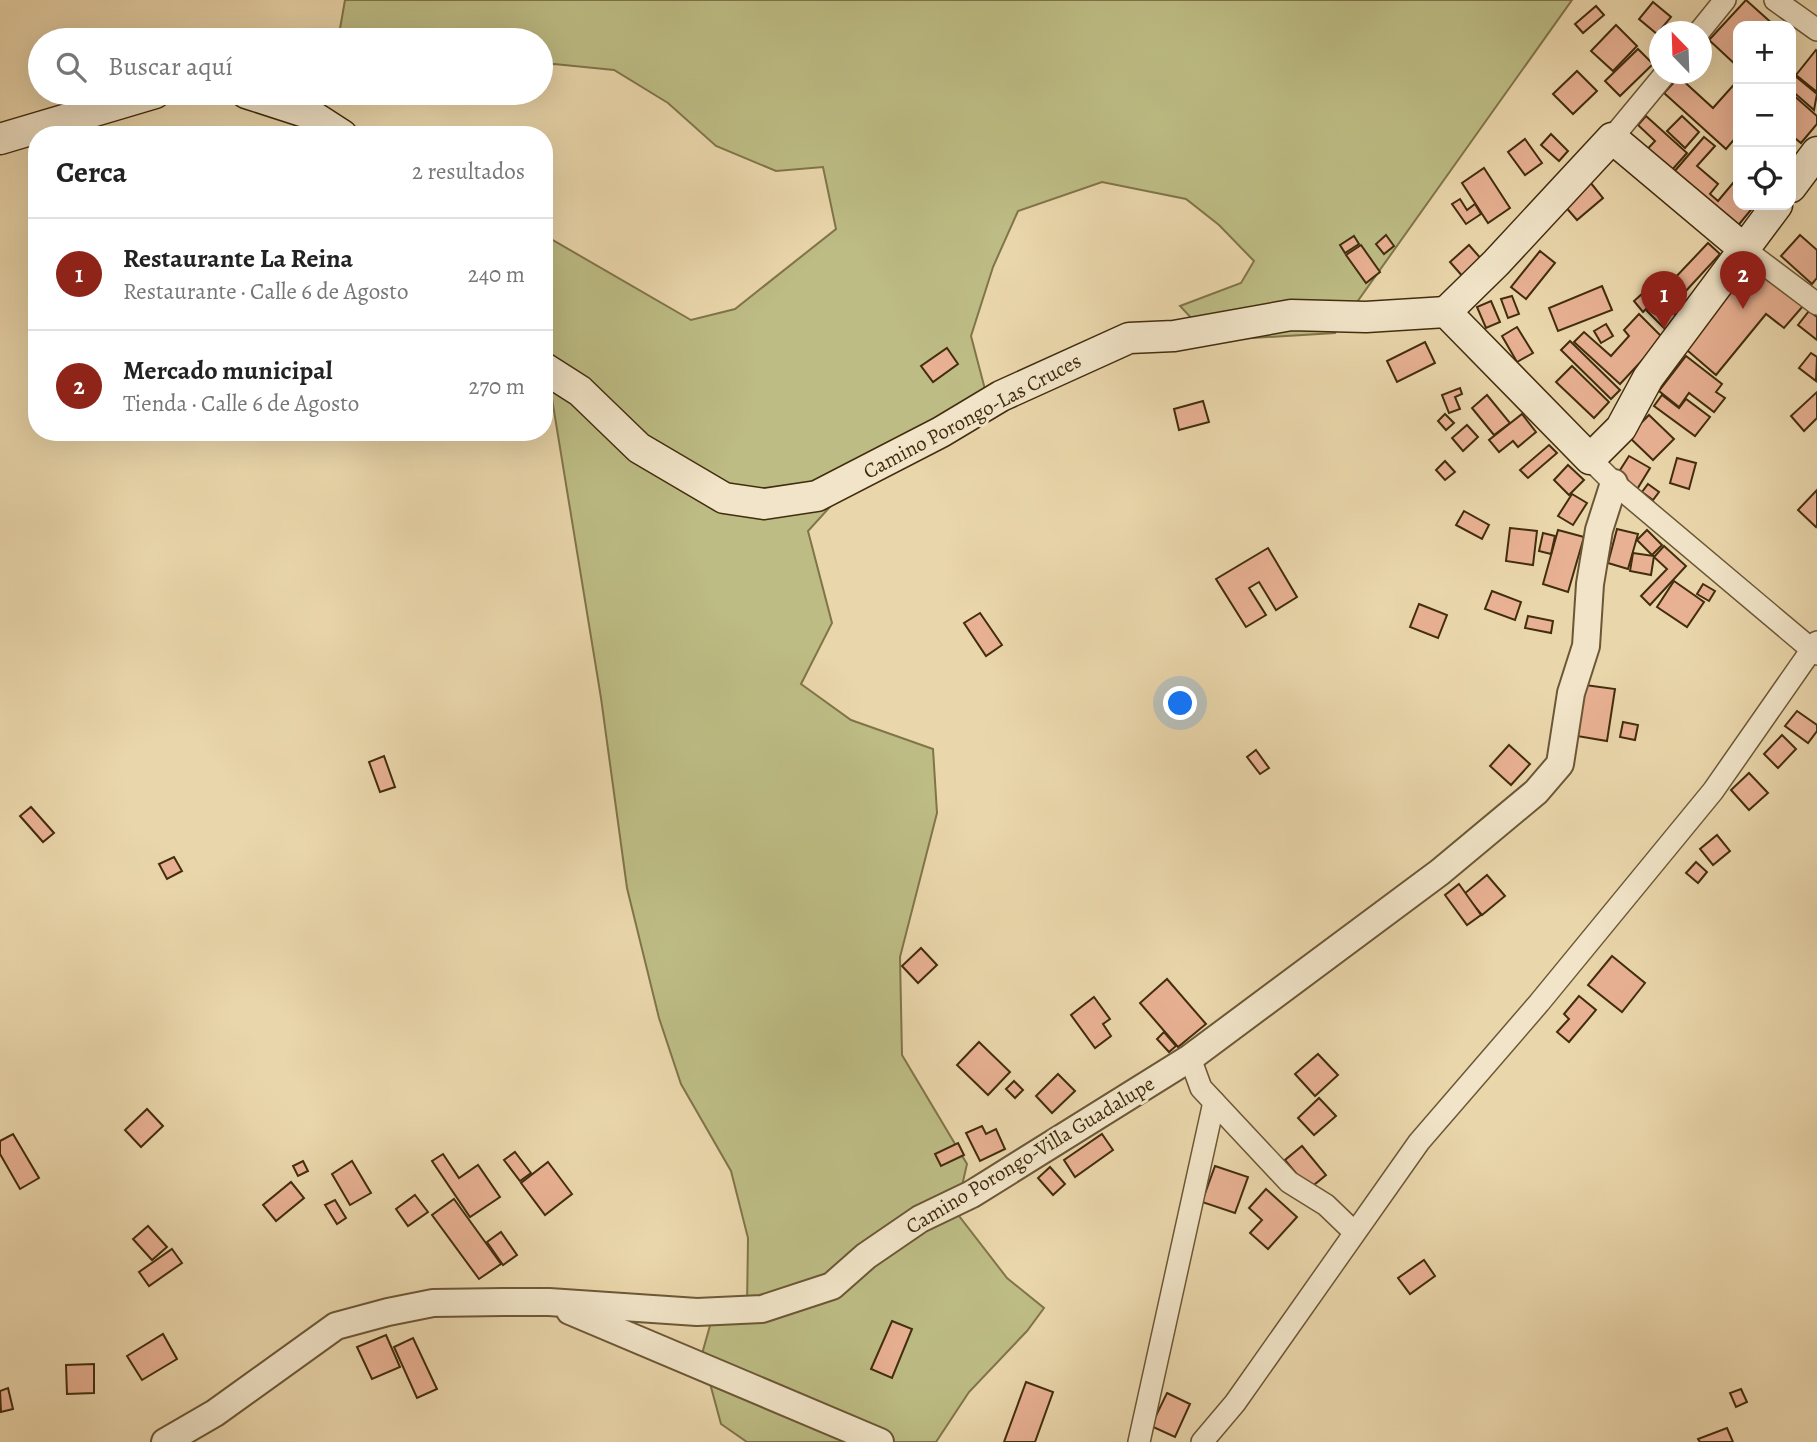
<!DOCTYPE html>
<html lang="es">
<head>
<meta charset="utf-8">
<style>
	:root { --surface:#fff; --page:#f2f2f2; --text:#222; --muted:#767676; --line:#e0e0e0; --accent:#8f2418 }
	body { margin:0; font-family:Alegreya,serif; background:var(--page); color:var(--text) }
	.controls { position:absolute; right:21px; top:21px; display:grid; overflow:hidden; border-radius:14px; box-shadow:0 7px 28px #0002 }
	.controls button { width:63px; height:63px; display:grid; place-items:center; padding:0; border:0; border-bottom:2px solid var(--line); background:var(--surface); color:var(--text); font:35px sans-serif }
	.compass { position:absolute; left:1649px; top:21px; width:63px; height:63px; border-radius:50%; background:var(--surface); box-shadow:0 7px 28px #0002; rotate:337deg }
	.you { position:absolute; left:1181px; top:704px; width:24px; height:24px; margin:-18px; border:5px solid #fff; border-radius:50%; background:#1a73e8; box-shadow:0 0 0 10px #1a73e833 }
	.badge { display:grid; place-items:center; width:46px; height:46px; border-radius:50%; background:var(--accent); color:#fff; font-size:23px; font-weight:700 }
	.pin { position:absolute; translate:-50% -58px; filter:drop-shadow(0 2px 4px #0008) }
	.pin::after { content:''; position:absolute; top:37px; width:24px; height:21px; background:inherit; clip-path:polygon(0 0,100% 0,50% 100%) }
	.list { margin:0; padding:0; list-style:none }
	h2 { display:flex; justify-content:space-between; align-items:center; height:91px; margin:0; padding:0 28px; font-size:30px }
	h2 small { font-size:23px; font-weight:400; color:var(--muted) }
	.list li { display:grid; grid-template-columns:46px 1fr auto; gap:21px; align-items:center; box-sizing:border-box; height:112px; padding:0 28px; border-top:2px solid var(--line) }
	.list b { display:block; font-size:26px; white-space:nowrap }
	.list p { margin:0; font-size:23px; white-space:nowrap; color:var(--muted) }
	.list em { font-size:23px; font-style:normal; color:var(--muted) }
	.icon { flex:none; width:38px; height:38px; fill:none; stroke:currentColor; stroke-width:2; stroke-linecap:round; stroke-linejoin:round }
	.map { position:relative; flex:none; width:1817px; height:1442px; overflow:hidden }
	.search { position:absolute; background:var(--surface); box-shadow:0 7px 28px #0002; left:28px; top:28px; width:525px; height:77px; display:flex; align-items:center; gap:18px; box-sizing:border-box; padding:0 24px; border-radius:38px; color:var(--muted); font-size:26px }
	.panel { position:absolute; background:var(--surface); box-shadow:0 7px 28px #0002; left:28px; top:126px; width:525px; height:315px; border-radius:28px }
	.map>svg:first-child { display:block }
	.green { fill:#bdbc84; stroke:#807449; stroke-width:2 }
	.building { fill:#e8b193; stroke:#422d0e; stroke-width:2 }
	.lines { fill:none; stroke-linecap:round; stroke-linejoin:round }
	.minor-casing { stroke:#6c5735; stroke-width:24 }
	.tertiary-casing { stroke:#6c5735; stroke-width:30 }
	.secondary-casing { stroke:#422d0e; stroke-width:33 }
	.minor { stroke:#f1e4c8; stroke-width:21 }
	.tertiary { stroke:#f1e4c8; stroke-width:26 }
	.secondary { stroke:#f1e4c8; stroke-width:30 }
	.labels { text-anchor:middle; stroke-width:6; stroke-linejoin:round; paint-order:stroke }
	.street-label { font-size:21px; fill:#422d0e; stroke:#f1e4c8 }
</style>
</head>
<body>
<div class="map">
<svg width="1817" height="1442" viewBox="0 0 1817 1442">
	<rect width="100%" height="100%" fill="#ead6ab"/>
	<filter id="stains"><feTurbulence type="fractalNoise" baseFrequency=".00286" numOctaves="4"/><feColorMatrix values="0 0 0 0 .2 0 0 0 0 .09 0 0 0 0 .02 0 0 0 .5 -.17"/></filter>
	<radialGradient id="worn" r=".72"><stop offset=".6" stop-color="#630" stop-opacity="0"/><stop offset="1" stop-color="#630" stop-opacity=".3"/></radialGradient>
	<polygon class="green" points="345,0 1572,0 1335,333 1220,340 1194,321 1180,306 1241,283 1254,261 1219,225 1186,199 1102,182 1018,211 993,267 971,336 987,397 880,452 808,531 832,623 801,684 851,720 933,749 937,813 900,957 902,1055 967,1164 956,1212 1007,1278 1044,1308 1027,1331 969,1392 936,1442 747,1442 721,1424 702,1354 711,1322 747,1307 748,1238 731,1171 681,1084 659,1018 627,888 601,698 544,350 544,235 691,320 735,309 836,229 823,167 776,171 716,146 668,103 614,70 554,64 541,66 541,40 338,40"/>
	<g class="building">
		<polygon points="1746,0 1775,26 1738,26 1738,67 1709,40"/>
		<polygon points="1653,2 1671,17 1657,34 1639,19"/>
		<polygon points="1596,6 1604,15 1583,33 1575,24"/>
		<polygon points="1616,25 1637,46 1613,71 1591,51"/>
		<polygon points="1638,49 1653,64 1620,96 1605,81"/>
		<polygon points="1816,50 1817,51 1817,92 1796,75"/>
		<polygon points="1577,71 1597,91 1573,114 1553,94"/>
		<polygon points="1794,75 1817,94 1814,110 1791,90"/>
		<polygon points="1679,77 1713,108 1738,80 1736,110 1738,135 1726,149 1664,93"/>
		<polygon points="1791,93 1817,116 1817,124 1801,143 1791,135"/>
		<polygon points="1646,116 1687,153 1664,179 1640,157 1655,141 1638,125"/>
		<polygon points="1682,116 1699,132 1685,148 1667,131"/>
		<polygon points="1551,134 1568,151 1559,161 1541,145"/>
		<polygon points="1704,137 1715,146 1697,166 1718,184 1710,194 1718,201 1738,177 1738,205 1755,205 1731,234 1667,180"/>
		<polygon points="1525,139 1542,163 1525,175 1508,152"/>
		<polygon points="1484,168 1510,208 1488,223 1462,183"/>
		<polygon points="1590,182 1603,198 1577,220 1563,204"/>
		<polygon points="1460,199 1467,210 1475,204 1481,214 1466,224 1452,204"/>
		<polygon points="1386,235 1394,246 1384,254 1376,244"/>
		<polygon points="1800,235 1817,250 1817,278 1812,284 1781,256"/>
		<polygon points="1354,236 1359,244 1345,253 1340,245"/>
		<polygon points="1708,243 1720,254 1684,293 1672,281"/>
		<polygon points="1361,245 1380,272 1366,283 1346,255"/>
		<polygon points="1469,245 1483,261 1464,278 1450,262"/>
		<polygon points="1540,251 1555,263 1526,299 1511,287"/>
		<polygon points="1750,262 1803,306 1784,328 1766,314 1716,375 1681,345"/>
		<polygon points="1602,286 1612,310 1558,331 1549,308"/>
		<polygon points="1643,293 1652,303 1643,312 1634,301"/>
		<polygon points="1512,296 1519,314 1508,318 1501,299"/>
		<polygon points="1659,299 1678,317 1666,330 1647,311"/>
		<polygon points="1491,301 1500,322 1486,328 1477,307"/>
		<polygon points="1809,311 1817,317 1817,340 1798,325"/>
		<polygon points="1639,314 1663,338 1620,384 1574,342 1584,332 1611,356 1629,336 1624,330"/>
		<polygon points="1606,324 1613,336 1601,343 1594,331"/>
		<polygon points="1517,327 1533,353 1517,362 1502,336"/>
		<polygon points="1570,341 1620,390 1611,399 1561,350"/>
		<polygon points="1425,342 1435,363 1397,382 1387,361"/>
		<polygon points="947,348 958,364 933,382 921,366"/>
		<polygon points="1811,353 1817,357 1816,381 1799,368"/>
		<polygon points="1686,356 1722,384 1716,392 1725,398 1714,412 1689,393 1679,407 1659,391"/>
		<polygon points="1572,366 1609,402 1594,418 1556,382"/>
		<polygon points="1460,388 1462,394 1455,397 1460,409 1449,413 1442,395"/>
		<polygon points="1817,392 1817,418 1804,431 1791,416"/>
		<polygon points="1487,395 1510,423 1494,435 1472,408"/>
		<polygon points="1662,395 1679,408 1686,399 1710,417 1695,436 1654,406"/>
		<polygon points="1203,401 1209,422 1179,430 1174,409"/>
		<polygon points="1445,414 1454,423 1446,430 1438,421"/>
		<polygon points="1522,414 1536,432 1518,447 1513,441 1499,452 1489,440"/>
		<polygon points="1649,415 1674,439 1653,460 1628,436"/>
		<polygon points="1467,425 1478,437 1463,451 1452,438"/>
		<polygon points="1549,445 1557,453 1528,478 1520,470"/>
		<polygon points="1629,456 1650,468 1636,491 1615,478"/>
		<polygon points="1677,458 1696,463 1689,489 1670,483"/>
		<polygon points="1445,461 1455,472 1445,480 1436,470"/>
		<polygon points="1568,465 1584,480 1569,495 1554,480"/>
		<polygon points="1648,484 1659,492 1653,500 1642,492"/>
		<polygon points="1817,490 1817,525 1816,527 1798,510"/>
		<polygon points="1572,494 1587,503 1573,525 1558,516"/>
		<polygon points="1464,511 1489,525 1482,539 1456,525"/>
		<polygon points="1510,528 1537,531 1533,565 1506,561"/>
		<polygon points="1617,529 1638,534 1628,569 1608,563"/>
		<polygon points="1558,530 1584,537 1568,592 1543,584"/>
		<polygon points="1647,530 1662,545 1652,555 1637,540"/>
		<polygon points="1543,533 1555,536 1551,554 1539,551"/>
		<polygon points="1664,546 1686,566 1650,605 1641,596 1667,569 1654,557"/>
		<polygon points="1268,548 1297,597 1276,610 1259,582 1249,588 1266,615 1246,627 1216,579"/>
		<polygon points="1633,553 1654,556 1651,575 1630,571"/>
		<polygon points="1674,581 1704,602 1687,627 1657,607"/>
		<polygon points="1703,584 1715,591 1709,601 1697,594"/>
		<polygon points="1492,591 1521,602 1515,620 1485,609"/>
		<polygon points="1419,604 1447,615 1438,638 1410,627"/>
		<polygon points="980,613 1002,645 986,656 964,623"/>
		<polygon points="1528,616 1553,621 1551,633 1525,628"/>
		<polygon points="1585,685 1615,689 1607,741 1577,736"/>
		<polygon points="1797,711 1817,725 1817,731 1808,743 1785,726"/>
		<polygon points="1623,722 1638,725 1635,740 1620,737"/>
		<polygon points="1782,735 1796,749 1778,768 1764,754"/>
		<polygon points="1509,745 1530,764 1511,785 1490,766"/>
		<polygon points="1256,750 1269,768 1260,774 1247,757"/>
		<polygon points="384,756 395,787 380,792 369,762"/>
		<polygon points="1749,773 1768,793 1749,810 1731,790"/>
		<polygon points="31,807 54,833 43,842 20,816"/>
		<polygon points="1717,835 1730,851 1713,865 1700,849"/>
		<polygon points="174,857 182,871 167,879 159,864"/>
		<polygon points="1696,862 1707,872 1698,883 1686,873"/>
		<polygon points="1487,875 1505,896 1482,915 1464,894"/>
		<polygon points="1459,884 1481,915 1467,925 1445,895"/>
		<polygon points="921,948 937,965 918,983 902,966"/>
		<polygon points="1612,956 1645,983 1622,1012 1588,985"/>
		<polygon points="1167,979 1206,1024 1178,1047 1140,1003"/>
		<polygon points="1579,996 1596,1010 1569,1042 1557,1032 1569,1019 1564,1014"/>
		<polygon points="1094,997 1110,1019 1103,1024 1111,1036 1095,1048 1071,1015"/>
		<polygon points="1164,1032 1176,1046 1169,1052 1157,1039"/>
		<polygon points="979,1042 1010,1072 988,1095 957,1065"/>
		<polygon points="1318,1054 1338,1075 1315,1096 1295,1074"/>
		<polygon points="1058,1074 1075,1091 1052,1113 1036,1096"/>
		<polygon points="1014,1081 1023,1090 1015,1098 1006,1089"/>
		<polygon points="1319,1098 1336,1116 1314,1135 1298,1118"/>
		<polygon points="147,1109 163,1126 141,1147 125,1130"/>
		<polygon points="982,1126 986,1134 996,1129 1005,1149 980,1161 966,1133"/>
		<polygon points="13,1134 39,1178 20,1189 0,1154 0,1141"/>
		<polygon points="1102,1134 1113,1150 1075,1177 1064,1160"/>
		<polygon points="958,1143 964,1155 941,1166 935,1154"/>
		<polygon points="1302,1146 1326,1175 1309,1189 1285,1160"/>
		<polygon points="515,1152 531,1173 520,1181 504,1160"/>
		<polygon points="443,1154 459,1178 478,1165 500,1197 470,1217 432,1161"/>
		<polygon points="303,1161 308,1171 298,1176 293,1166"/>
		<polygon points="352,1161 371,1193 350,1205 332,1174"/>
		<polygon points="548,1162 572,1194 545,1215 521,1183"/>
		<polygon points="1215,1166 1248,1177 1235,1213 1202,1202"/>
		<polygon points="1050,1167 1065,1184 1053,1195 1038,1178"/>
		<polygon points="291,1182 304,1198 276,1221 263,1205"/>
		<polygon points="1266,1189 1297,1217 1268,1249 1250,1233 1262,1220 1249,1208"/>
		<polygon points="415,1195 428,1212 408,1226 396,1209"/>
		<polygon points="454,1199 501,1264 479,1279 432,1215"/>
		<polygon points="335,1200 346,1218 337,1224 325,1205"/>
		<polygon points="148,1226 167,1247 152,1260 133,1239"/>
		<polygon points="501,1232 517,1255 503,1265 487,1242"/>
		<polygon points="172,1249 182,1263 149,1286 139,1272"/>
		<polygon points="1424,1260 1435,1276 1410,1294 1398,1278"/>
		<polygon points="892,1321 912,1329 892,1378 871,1369"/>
		<polygon points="163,1334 177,1359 142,1380 127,1356"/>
		<polygon points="386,1335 400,1367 372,1379 357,1347"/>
		<polygon points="413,1338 437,1389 417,1398 394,1347"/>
		<polygon points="94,1364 94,1393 67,1394 66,1365"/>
		<polygon points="1026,1382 1053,1392 1035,1442 1004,1442"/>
		<polygon points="8,1388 13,1409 1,1412 0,1391"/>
		<polygon points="1741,1389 1747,1402 1736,1407 1730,1393"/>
		<polygon points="1167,1393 1190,1404 1175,1437 1151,1426"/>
		<polygon points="1727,1428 1733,1442 1700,1442 1698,1439"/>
	</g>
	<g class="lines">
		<g class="minor-casing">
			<g id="minor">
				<polyline points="1775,0 1817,30"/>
				<polyline points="1699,32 1725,0"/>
				<polyline points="1612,138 1665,74"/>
				<polyline points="1744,249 1817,304"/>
				<polyline points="1590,459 1614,483 1817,654"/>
				<polyline points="1190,1058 1201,1088 1289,1182 1326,1205 1353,1231"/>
				<polyline points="1139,1442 1214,1102"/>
				<polyline points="1202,1442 1235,1403 1419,1142 1539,1003 1713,791 1817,642"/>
			</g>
		</g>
		<g class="tertiary-casing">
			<g id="tertiary">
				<polyline points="570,1311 880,1442"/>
				<polyline points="165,1442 215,1413 336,1326 388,1312 433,1303 503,1302 549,1302 697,1312 762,1309 832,1286 866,1256 920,1219 972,1194 1190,1058 1440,872 1536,792 1560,764 1571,693 1586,646 1590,584 1599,530 1614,483"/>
			</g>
		</g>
		<g class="secondary-casing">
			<g id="secondary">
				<polyline points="246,93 308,113 342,135"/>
				<polyline points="0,139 155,93"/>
				<polyline points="1791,187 1817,152"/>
				<polyline points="1446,312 1496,263 1612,138 1744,249"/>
				<polyline points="544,368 580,391 639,448 724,498 764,504 817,496 941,432 1001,396 1129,338 1174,336 1291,315 1366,317 1446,312 1590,459 1621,428 1648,378 1777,205"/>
			</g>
		</g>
		<use href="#minor" class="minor"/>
		<use href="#tertiary" class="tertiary"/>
		<use href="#secondary" class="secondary"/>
	</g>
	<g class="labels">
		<g class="street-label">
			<text transform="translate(972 416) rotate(-28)" y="7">Camino Porongo-Las Cruces</text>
			<text transform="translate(1030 1155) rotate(-31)" y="7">Camino Porongo-Villa Guadalupe</text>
		</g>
	</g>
	<rect width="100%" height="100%" filter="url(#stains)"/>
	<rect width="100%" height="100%" fill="url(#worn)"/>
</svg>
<div class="controls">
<button>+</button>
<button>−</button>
<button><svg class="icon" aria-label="locate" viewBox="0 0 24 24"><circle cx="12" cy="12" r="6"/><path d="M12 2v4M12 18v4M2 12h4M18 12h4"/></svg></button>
</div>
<svg class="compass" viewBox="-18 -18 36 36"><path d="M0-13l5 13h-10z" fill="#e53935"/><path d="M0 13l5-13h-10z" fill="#767676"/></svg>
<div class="you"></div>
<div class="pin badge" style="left:1664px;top:329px">1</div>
<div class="pin badge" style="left:1743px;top:309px">2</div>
<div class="search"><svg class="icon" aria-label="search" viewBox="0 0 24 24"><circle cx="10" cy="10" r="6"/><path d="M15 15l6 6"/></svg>Buscar aquí</div>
<section class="panel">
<h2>Cerca<small>2 resultados</small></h2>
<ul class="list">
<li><span class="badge">1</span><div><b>Restaurante La Reina</b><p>Restaurante · Calle 6 de Agosto</p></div><em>240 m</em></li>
<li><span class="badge">2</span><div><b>Mercado municipal</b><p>Tienda · Calle 6 de Agosto</p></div><em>270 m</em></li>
</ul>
</section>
</div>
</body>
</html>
